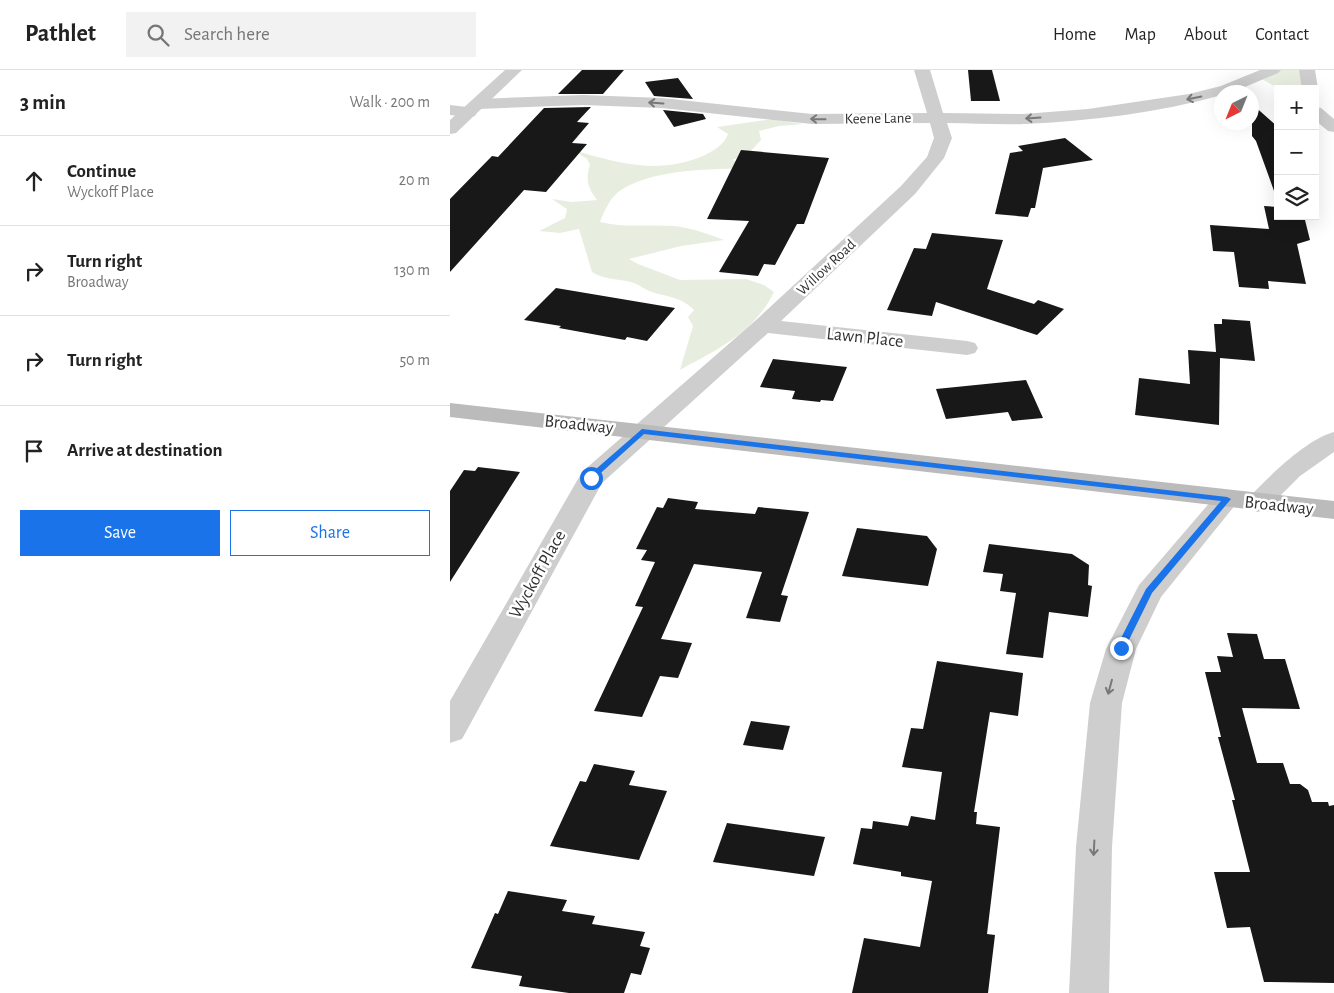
<!DOCTYPE html>
<html lang="en">
<head>
<meta charset="utf-8">
<style>
	:root { --surface:#fff; --page:#f2f2f2; --text:#222; --muted:#767676; --line:#e0e0e0; --accent:#1a73e8 }
	body { margin:0; font-family:"Alegreya Sans",sans-serif; background:var(--page); color:var(--text) }
	.controls { position:absolute; right:15px; top:15px; display:grid; overflow:hidden; border-radius:0px; box-shadow:0 5px 20px #0002 }
	.controls button { width:45px; height:45px; display:grid; place-items:center; padding:0; border:0; border-bottom:1px solid var(--line); background:var(--surface); color:var(--text); font:25px sans-serif }
	.compass { position:absolute; left:764px; top:15px; width:45px; height:45px; border-radius:50%; background:var(--surface); box-shadow:0 5px 20px #0002; rotate:223deg }
	.stop { position:absolute; width:15px; height:15px; margin:-11px; border:4px solid #1a73e8; border-radius:50%; background:#fff }
	.stop.end { background:#1a73e8; border-color:#fff; box-shadow:0 1px 5px #0008 }
	.list { margin:0; padding:0; list-style:none }
	h2 { display:flex; justify-content:space-between; align-items:center; height:65px; margin:0; padding:0 20px; font-size:21px }
	h2 small { font-size:16px; font-weight:400; color:var(--muted) }
	.list li { display:grid; grid-template-columns:32px 1fr auto; gap:15px; align-items:center; box-sizing:border-box; height:90px; padding:0 20px; border-top:1px solid var(--line) }
	.list b { display:block; font-size:19px; white-space:nowrap }
	.list p { margin:0; font-size:16px; white-space:nowrap; color:var(--muted) }
	.list em { font-size:16px; font-style:normal; color:var(--muted) }
	.actions { display:flex; gap:10px; padding:15px 20px }
	.actions a { flex:1; padding:11px 0; border:1px solid var(--accent); border-radius:0px; text-align:center; font-size:18px; color:var(--accent) }
	.actions .main { background:var(--accent); color:#fff }
	.icon { flex:none; width:28px; height:28px; fill:none; stroke:currentColor; stroke-width:2; stroke-linecap:round; stroke-linejoin:round }
	.map { position:relative; flex:none; width:884px; height:923px; overflow:hidden }
	header { display:flex; align-items:center; gap:30px; box-sizing:border-box; height:70px; padding:0 25px; background:var(--surface); border-bottom:1px solid var(--line) }
	header strong { font-size:24px }
	nav { display:flex; gap:28px; margin-inline-start:auto; font-size:18px }
	.search { width:350px; height:45px; background:var(--page); display:flex; align-items:center; gap:12px; box-sizing:border-box; padding:0 18px; border-radius:0px; color:var(--muted); font-size:19px }
	main { display:flex }
	aside { flex:1; background:var(--surface) }
	.map>svg:first-child { display:block }
	.green { fill:#e8eedf }
	.building { fill:#181818 }
	.lines { fill:none; stroke-linecap:round; stroke-linejoin:round }
	.minor { fill:#cecece; fill-rule:evenodd }
	.tertiary { fill:#cecece; fill-rule:evenodd }
	.secondary { fill:#bbb; fill-rule:evenodd }
	.oneway { stroke:#787878 }
	.route { fill:#1a73e8 }
	.labels { text-anchor:middle; stroke-width:5; stroke-linejoin:round; paint-order:stroke }
	.far-street-label { font-size:15px; fill:#313131; stroke:#fff }
	.street-label { font-size:18px; fill:#313131; stroke:#fff }
</style>
</head>
<body>
<header>
<strong>Pathlet</strong>
<div class="search"><svg class="icon" aria-label="search" viewBox="0 0 24 24"><circle cx="10" cy="10" r="6"/><path d="M15 15l6 6"/></svg>Search here</div>
<nav><a>Home</a><a>Map</a><a>About</a><a>Contact</a></nav>
</header>
<main>
<aside>
<h2>3 min<small>Walk · 200 m</small></h2>
<ul class="list">
<li><svg class="icon" aria-label="ahead" viewBox="0 0 24 24"><path d="M12 20V5M6 11l6-6 6 6"/></svg><div><b>Continue</b><p>Wyckoff Place</p></div><em>20 m</em></li>
<li><svg class="icon" aria-label="right" viewBox="0 0 24 24"><path d="M7 20v-9h11M14 6l5 5-5 5"/></svg><div><b>Turn right</b><p>Broadway</p></div><em>130 m</em></li>
<li><svg class="icon" aria-label="right" viewBox="0 0 24 24"><path d="M7 20v-9h11M14 6l5 5-5 5"/></svg><div><b>Turn right</b></div><em>50 m</em></li>
<li><svg class="icon" aria-label="arrive" viewBox="0 0 24 24"><path d="M6 21V4h12l-3 4 3 4H6"/></svg><div><b>Arrive at destination</b></div></li>
</ul>
<div class="actions"><a class="main">Save</a><a>Share</a></div>
</aside>
<div class="map">
<svg width="884" height="923" viewBox="0 0 884 923">
	<rect width="100%" height="100%" fill="#fff"/>
	<g class="green">
		<polygon points="829,0 853,0 856,19 829,19 812,9"/>
		<path d="M323,49L353,54L329,56L309,61L311,70L299,83L282,90L316,98C272,100 210,96 171,120C161,126 154,141 150,152C174,158 200,154 225,156C242,158 258,164 274,170L231,176L179,189L188,194L230,210L296,209L314,215L324,222C304,263 268,279 230,300L243,256L238,247L244,240C232,227 217,227 202,222C195,220 190,215 184,213C170,208 155,211 142,202L129,159L110,163L89,161L115,148L117,139L102,129L122,132L147,130C138,118 135,110 140,95L137,89L123,80C168,93 207,105 253,86C263,81 274,75 278,64L267,57Z"/>
	</g>
	<g class="building">
		<polygon points="132,0 174,0 153,24 108,24"/>
		<polygon points="518,0 542,0 550,31 521,31"/>
		<polygon points="228,8 243,29 204,26 195,12"/>
		<polygon points="802,34 828,57 828,132 806,71 802,66"/>
		<polygon points="141,37 127,52 139,53 122,73 137,74 96,122 74,120 0,202 0,129 42,86 48,87 94,38"/>
		<polygon points="213,40 253,44 256,49 224,57"/>
		<polygon points="615,68 643,90 593,98 585,138 581,138 578,147 545,144 560,83 573,81 568,76"/>
		<polygon points="291,80 379,88 354,154 347,154 325,195 314,194 308,206 269,202 299,151 257,149"/>
		<polygon points="814,136 828,137 828,146 854,146 860,170 847,174 856,214 818,211 819,219 789,217 784,182 763,181 760,155 819,159"/>
		<polygon points="482,163 553,170 537,219 584,234 588,230 614,239 587,265 486,232 482,246 437,240 464,178 476,179"/>
		<polygon points="106,218 225,238 197,271 177,267 175,270 109,258 111,256 74,250"/>
		<polygon points="772,249 800,251 805,291 770,288 769,355 685,345 689,308 740,314 738,280 766,282 764,254 772,254"/>
		<polygon points="323,289 397,297 383,331 371,330 370,332 342,329 345,321 310,317"/>
		<polygon points="576,310 593,348 562,351 558,342 496,349 486,319"/>
		<polygon points="28,397 70,402 0,512 0,421 14,400 25,401"/>
		<polygon points="218,428 248,432 245,439 305,444 308,437 359,442 331,525 338,526 330,552 296,548 312,502 244,494 211,569 242,573 228,608 210,606 192,647 144,641 193,537 185,536 205,492 191,490 197,480 186,479 207,437 213,438"/>
		<polygon points="407,458 477,466 487,479 478,516 392,506"/>
		<polygon points="539,474 622,484 639,495 638,515 642,516 638,547 599,542 593,588 556,584 566,523 550,521 553,504 533,502"/>
		<polygon points="777,563 807,564 814,589 835,589 850,639 792,638 807,693 833,693 840,714 850,714 858,720 862,732 878,732 879,736 884,735 884,913 814,912 800,857 777,858 764,802 800,802 782,730 785,730 768,667 771,667 755,602 771,602 767,586 783,587"/>
		<polygon points="487,591 573,603 568,646 540,642 524,742 527,742 526,754 550,757 537,864 545,865 538,923 402,923 414,868 470,877 482,811 451,806 451,802 403,794 411,758 422,759 423,751 458,756 461,746 485,750 492,702 452,697 461,658 473,659"/>
		<polygon points="301,651 340,656 333,680 293,675"/>
		<polygon points="144,694 185,701 179,715 217,721 189,790 100,776 130,711 136,712"/>
		<polygon points="277,753 375,767 364,806 263,792"/>
		<polygon points="58,821 117,830 112,841 145,846 142,854 195,862 190,876 200,878 191,905 181,903 174,923 119,923 69,916 72,906 21,898 45,843 48,844"/>
	</g>
	<g class="lines">
		<g class="minor">
			<path d="M464,0H480L493,43L573,44L638,39L739,24L771,16L810,0H831L828,3L783,22H772V25C708,43 639,51 574,54C548,55 522,53 497,53L502,68L494,88L465,124L331,251L517,271L525,273L528,278L525,283L517,285L318,263L152,413L12,669L0,673V631L132,402L305,251L451,116L477,87L484,68L480,53L362,54L212,38L133,35L28,39L22,37L20,34L22,31L28,29L133,25L212,28L362,44L477,43Z"/>
			<polygon points="849,0 865,0 868,19 866,22 865,19 852,19"/>
			<polygon points="0,35 25,38 27,42 25,46 19,47 0,45"/>
			<polygon points="865,37 871,38 884,49 884,62 878,61 865,50"/>
			<path d="M884,362V382L850,406L817,439L808,442L799,439L795,433L799,427C820,406 855,370 884,362Z"/>
			<polygon points="777,421 786,423 790,429 711,527 686,579 672,633 662,777 659,923 619,923 626,777 640,633 656,579 689,515 768,423"/>
		</g>
		<polygon class="tertiary" points="55,0 72,0 6,63 0,64 0,50"/>
		<polygon class="secondary" points="0,333 884,431 884,449 0,347"/>
	</g>
	<defs><path id="oneway-shaft" d="M-6 0H5M1.5-3L5.5 0L1.5 3" fill="none" stroke-width="1.6" stroke-linecap="round" stroke-linejoin="round" transform="scale(1.25)"/></defs>
	<g class="oneway">
		<use href="#oneway-shaft" transform="translate(744 28) rotate(168)"/>
		<use href="#oneway-shaft" transform="translate(206 33) rotate(-176)"/>
		<use href="#oneway-shaft" transform="translate(583 48) rotate(176)"/>
		<use href="#oneway-shaft" transform="translate(368 49) rotate(-179)"/>
		<use href="#oneway-shaft" transform="translate(660 617) rotate(105)"/>
		<use href="#oneway-shaft" transform="translate(644 778) rotate(93)"/>
	</g>
	<polygon class="route" points="192,359 777,427 781,429 702,523 675,578 671,582 666,578 696,519 771,431 194,364 143,410 138,410 138,406"/>
	<g class="labels">
		<g class="far-street-label">
			<text transform="translate(428 48) rotate(-1)" y="5">Keene Lane</text>
			<text transform="translate(376 197) rotate(-43)" y="5">Willow Road</text>
		</g>
		<g class="street-label">
			<text transform="translate(415 267) rotate(6)" y="6">Lawn Place</text>
			<text transform="translate(129 354) rotate(6)" y="6">Broadway</text>
			<text transform="translate(829 435) rotate(6)" y="6">Broadway</text>
			<text transform="translate(87 504) rotate(-61)" y="6">Wyckoff Place</text>
		</g>
	</g>
</svg>
<div class="controls">
<button>+</button>
<button>−</button>
<button><svg class="icon" aria-label="layers" viewBox="0 0 24 24"><path d="M12 4l9 5-9 5-9-5zM3 14l9 5 9-5"/></svg></button>
</div>
<svg class="compass" viewBox="-18 -18 36 36"><path d="M0-13l5 13h-10z" fill="#e53935"/><path d="M0 13l5-13h-10z" fill="#767676"/></svg>
<div class="stop" style="left:141px;top:408px"></div>
<div class="stop end" style="left:671px;top:578px"></div>
</div>
</main>
</body>
</html>
